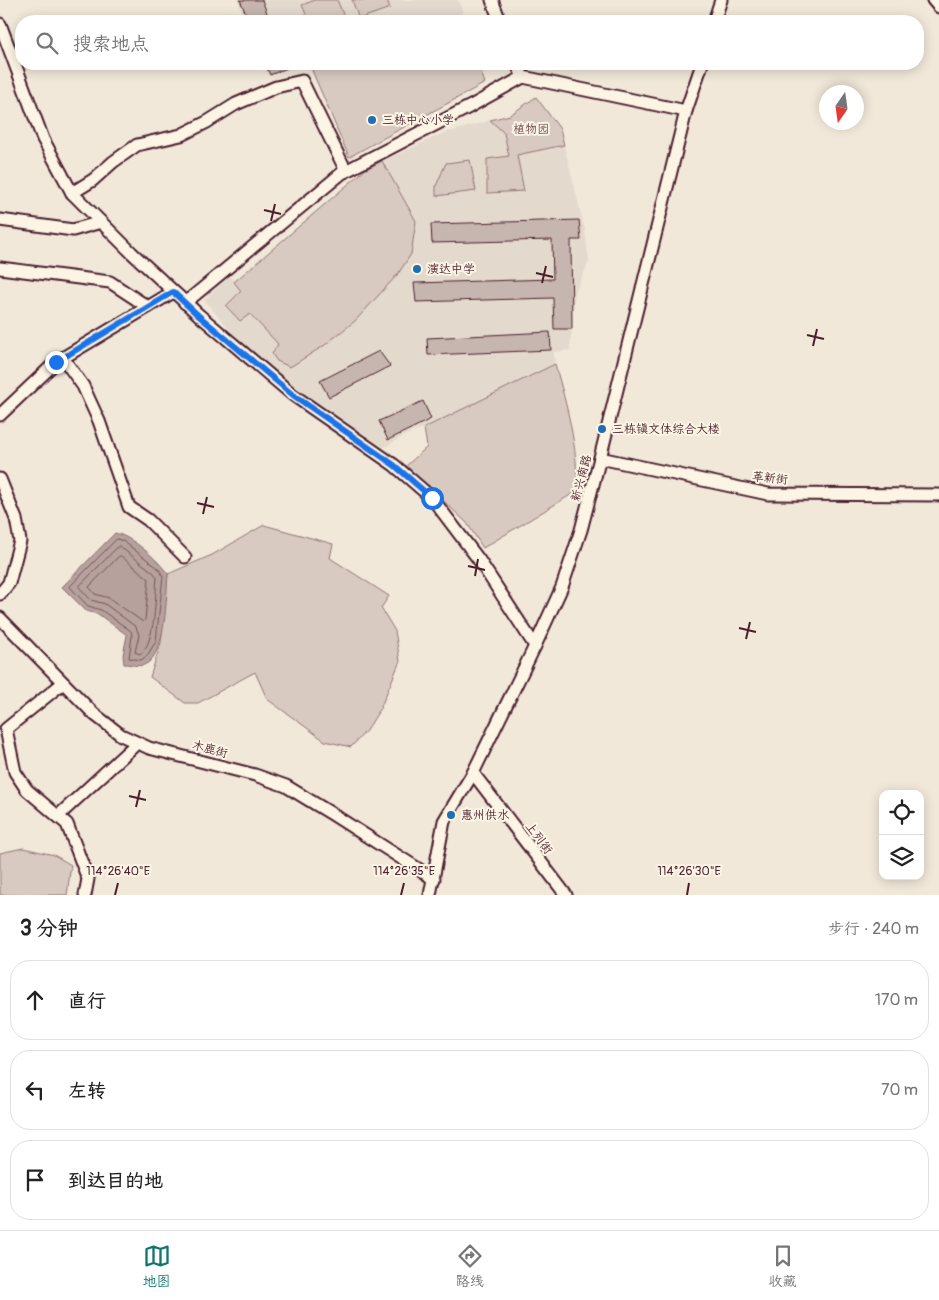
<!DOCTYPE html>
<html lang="zh">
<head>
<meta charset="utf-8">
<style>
	:root { --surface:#fff; --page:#f2f2f2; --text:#222; --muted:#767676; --line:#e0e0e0; --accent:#0f766e }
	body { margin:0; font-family:Pangolin,"LXGW WenKai TC",sans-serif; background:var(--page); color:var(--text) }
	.controls { position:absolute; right:15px; bottom:15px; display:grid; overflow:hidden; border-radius:10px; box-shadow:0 2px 12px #0003 }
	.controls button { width:45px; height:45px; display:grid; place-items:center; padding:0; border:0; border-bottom:1px solid var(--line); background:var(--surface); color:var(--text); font:25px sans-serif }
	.compass { position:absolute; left:819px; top:85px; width:45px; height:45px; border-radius:50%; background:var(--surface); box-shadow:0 2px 12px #0003; rotate:193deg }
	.stop { position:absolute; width:15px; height:15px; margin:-11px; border:4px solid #1a73e8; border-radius:50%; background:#fff }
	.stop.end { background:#1a73e8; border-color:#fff; box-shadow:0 1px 5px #0008 }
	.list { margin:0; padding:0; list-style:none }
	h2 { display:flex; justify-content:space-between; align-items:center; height:65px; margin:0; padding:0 20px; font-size:21px }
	h2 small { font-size:16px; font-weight:400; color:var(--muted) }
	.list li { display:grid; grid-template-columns:32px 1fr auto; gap:15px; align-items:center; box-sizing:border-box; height:80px; margin:0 10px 10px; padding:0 10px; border:1px solid var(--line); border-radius:20px }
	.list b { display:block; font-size:19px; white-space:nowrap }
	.list em { font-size:16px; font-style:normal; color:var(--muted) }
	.icon { flex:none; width:28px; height:28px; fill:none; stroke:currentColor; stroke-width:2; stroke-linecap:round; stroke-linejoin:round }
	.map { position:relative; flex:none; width:939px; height:895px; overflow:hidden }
	.search { position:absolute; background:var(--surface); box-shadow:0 2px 12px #0003; left:15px; right:15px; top:15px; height:55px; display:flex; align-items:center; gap:12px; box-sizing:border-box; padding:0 18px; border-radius:20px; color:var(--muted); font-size:19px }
	.sheet { height:335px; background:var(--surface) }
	nav { display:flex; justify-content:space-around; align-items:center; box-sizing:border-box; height:70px; border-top:1px solid var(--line); background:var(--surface); font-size:14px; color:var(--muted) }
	nav a { display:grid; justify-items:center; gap:2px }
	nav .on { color:var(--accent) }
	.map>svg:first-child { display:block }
	.built { fill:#e4d9cd }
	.green { fill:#d8cac0; stroke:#917476 }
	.water { fill:#b6a19c; stroke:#8b6d6f }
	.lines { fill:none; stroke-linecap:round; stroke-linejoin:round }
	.shore { stroke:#755358; stroke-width:1 }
	.building { fill:#c7b6af; stroke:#4a1f2b }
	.street-casing { stroke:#4a1f2b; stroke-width:15 }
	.street { stroke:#fcf5e5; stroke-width:11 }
	.route { stroke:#1a73e8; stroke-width:6 }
	.ticks { fill:none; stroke:#4a1f2b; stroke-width:2 }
	.poi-dot { fill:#1f6fb2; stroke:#fcf5e5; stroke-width:2 }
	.labels { text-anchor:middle; stroke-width:4; stroke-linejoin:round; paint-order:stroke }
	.poi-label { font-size:12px; fill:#4a1f2b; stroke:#fcf5e5; text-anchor:start }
	.park-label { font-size:12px; fill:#6e4a50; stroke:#fcf5e5 }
	.street-label { font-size:12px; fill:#4a1f2b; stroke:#fcf5e5 }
	.ticks-label { font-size:12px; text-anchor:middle; fill:#4a1f2b; stroke:#fcf5e5; stroke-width:4; stroke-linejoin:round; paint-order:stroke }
</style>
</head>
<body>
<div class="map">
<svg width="939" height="895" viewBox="0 0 939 895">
	<rect width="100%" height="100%" fill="#f1e8da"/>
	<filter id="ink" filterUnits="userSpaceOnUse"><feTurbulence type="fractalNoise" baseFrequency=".02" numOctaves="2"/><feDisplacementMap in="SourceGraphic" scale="10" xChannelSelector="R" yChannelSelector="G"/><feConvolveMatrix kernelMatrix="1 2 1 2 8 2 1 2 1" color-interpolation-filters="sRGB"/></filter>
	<g filter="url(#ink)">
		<g class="built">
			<polygon points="238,0 458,0 463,11 460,15 462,21 245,21"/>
			<polygon points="536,97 560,129 585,230 589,262 575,292 570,350 554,352 555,364 437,423 408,434 383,448 295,387 253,356 204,300 229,276 235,281 366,169 441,134 510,115"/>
		</g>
		<g class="green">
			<polygon points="315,0 337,0 346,21 309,21 302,5"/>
			<polygon points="352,0 387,0 390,8 359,19"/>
			<polygon points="324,64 478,64 485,83 349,157 311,68"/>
			<polygon points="536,97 560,129 564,145 517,155 524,191 487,193 487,159 509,156 504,133 490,120 510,115"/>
			<polygon points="470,160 476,191 436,196 436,186 446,163"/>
			<polygon points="382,161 416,221 411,254 398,274 356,320 325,345 290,367 277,361 272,354 278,344 250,314 240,321 226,306 241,291 234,282 366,169"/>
			<path d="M555,364C567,406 578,447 577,491L483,548L467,523L406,466L427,447L424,428Z"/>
			<polygon points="264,525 333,544 330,558 389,596 381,608 395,631 400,661 380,709 367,730 351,747 325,741 267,699 255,672 198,703 185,703 150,677 161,643 168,574 212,555"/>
			<polygon points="23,848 54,855 71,865 67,895 0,895 0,853"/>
		</g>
		<path class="water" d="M115,533C133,537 157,559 168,574C166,595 167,656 144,665C139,667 130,664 124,664L123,655L127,635L98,614L86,611L62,587Z"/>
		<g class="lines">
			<g class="shore">
				<polygon points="117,539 123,541 158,568 163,576 156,641 147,656 141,660 129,658 132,636 131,631 101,610 88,606 70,587"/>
				<path d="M119,546L153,572L157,577C155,596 156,643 140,654L135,652L139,635L136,627L105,604L91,600L79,587Z"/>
				<polygon points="121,556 149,579 145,620 143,622 109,598 95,594 89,587 118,557"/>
			</g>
		</g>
		<g class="building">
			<polygon points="240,0 262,0 270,21 249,21"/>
			<polygon points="265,64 297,64 270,75"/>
			<polygon points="579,220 581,240 571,240 572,329 554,329 553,298 416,302 414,283 553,279 552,240 432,243 431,224"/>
			<polygon points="550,332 551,350 428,355 427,338"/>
			<polygon points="379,351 390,366 329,397 320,381"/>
			<polygon points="423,401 431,419 388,440 379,421"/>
		</g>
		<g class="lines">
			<g class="street-casing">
				<g id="street">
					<polyline points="492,0 500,21"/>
					<polyline points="933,0 939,7"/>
					<polyline points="714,21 721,0"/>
					<polyline points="0,24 43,139 72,193 132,253 199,315 293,395 394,465 432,498 479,560 535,646"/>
					<polyline points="517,64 523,77 686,111"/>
					<polyline points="72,193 93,180 113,162 137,145 181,135 207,122 236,104 276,87 302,81 346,171"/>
					<polyline points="0,220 73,230 101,222"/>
					<polyline points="0,268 110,282 148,307"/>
					<polyline points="185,303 342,173 471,106 523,77"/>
					<polyline points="63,358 83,386 99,421 129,507 148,520 185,557"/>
					<polyline points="0,415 56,362 173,292"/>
					<polyline points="600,458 768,494 939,495"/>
					<polyline points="0,479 16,519 20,541 9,583 0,594"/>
					<polyline points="0,618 94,714 121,735 149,748 255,775 286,786 332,814 434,879"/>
					<polyline points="63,683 6,729 15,772 27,790 67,824 88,879 85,895"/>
					<polyline points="473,773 566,895"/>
					<polyline points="58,816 137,743"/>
					<polyline points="430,895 444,821 473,773 535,646 562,587 581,530 600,458 686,111 702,64"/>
				</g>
			</g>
			<use href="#street" class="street"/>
		</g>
	</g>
	<g class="lines" filter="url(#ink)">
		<polyline class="route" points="56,362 173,292 199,316 293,395 394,465 432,498"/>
	</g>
	<path class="ticks" d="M264,210L281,214M271,221L275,204M536,273L553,277M542,283L546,266M807,335L824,339M813,346L817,329M197,503L214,507M203,514L207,497M468,566L485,570M475,576L478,559M739,628L756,632M746,639L750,622M129,796L146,800M136,807L140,790M115,895L118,883M401,895L404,883M687,895L689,883"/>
	<g class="poi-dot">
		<circle cx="372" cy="120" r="5"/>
		<circle cx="417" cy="269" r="5"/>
		<circle cx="602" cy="429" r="5"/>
		<circle cx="451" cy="815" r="5"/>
	</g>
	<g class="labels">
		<g class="poi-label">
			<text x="382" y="124">三栋中心小学</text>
			<text x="427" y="273">演达中学</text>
			<text x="612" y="433">三栋镇文体综合大楼</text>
			<text x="461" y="819">惠州供水</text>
		</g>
		<g class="park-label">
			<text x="531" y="133">植物园</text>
		</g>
		<g class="street-label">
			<text transform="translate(581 478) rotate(-75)" y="4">新兴南路</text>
			<text transform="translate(770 478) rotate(6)" y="4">革新街</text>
			<text transform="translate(210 749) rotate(15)" y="4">木鹿街</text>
			<text transform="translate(539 838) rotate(53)" y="4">上列街</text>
		</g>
	</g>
	<g class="ticks-label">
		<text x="118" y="875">114°26'40"E</text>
		<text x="404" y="875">114°26'35"E</text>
		<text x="689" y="875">114°26'30"E</text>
	</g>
</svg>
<div class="controls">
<button><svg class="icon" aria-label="locate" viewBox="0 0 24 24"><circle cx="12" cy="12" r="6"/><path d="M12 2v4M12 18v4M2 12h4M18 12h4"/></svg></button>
<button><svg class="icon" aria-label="layers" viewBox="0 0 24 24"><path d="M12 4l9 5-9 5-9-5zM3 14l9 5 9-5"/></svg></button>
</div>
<svg class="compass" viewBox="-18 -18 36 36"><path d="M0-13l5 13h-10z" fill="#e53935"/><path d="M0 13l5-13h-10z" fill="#767676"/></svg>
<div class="stop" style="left:432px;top:498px"></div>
<div class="stop end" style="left:56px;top:362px"></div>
<div class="search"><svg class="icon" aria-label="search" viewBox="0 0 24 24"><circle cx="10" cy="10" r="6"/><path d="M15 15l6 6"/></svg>搜索地点</div>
</div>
<section class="sheet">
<h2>3 分钟<small>步行 · 240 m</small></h2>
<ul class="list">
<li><svg class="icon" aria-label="ahead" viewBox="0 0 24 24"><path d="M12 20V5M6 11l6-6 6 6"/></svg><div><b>直行</b></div><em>170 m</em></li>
<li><svg class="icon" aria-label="left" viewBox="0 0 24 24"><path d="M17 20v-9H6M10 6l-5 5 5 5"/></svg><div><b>左转</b></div><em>70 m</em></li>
<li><svg class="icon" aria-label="arrive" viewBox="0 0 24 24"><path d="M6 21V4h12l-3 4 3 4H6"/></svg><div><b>到达目的地</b></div></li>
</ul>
</section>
<nav>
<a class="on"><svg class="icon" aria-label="map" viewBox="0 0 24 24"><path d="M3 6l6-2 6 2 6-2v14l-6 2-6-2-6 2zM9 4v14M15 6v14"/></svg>地图</a>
<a><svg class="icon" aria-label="directions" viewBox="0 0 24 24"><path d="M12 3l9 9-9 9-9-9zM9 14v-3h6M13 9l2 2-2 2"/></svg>路线</a>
<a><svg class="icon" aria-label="saved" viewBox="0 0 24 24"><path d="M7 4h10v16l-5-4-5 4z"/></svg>收藏</a>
</nav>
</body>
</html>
